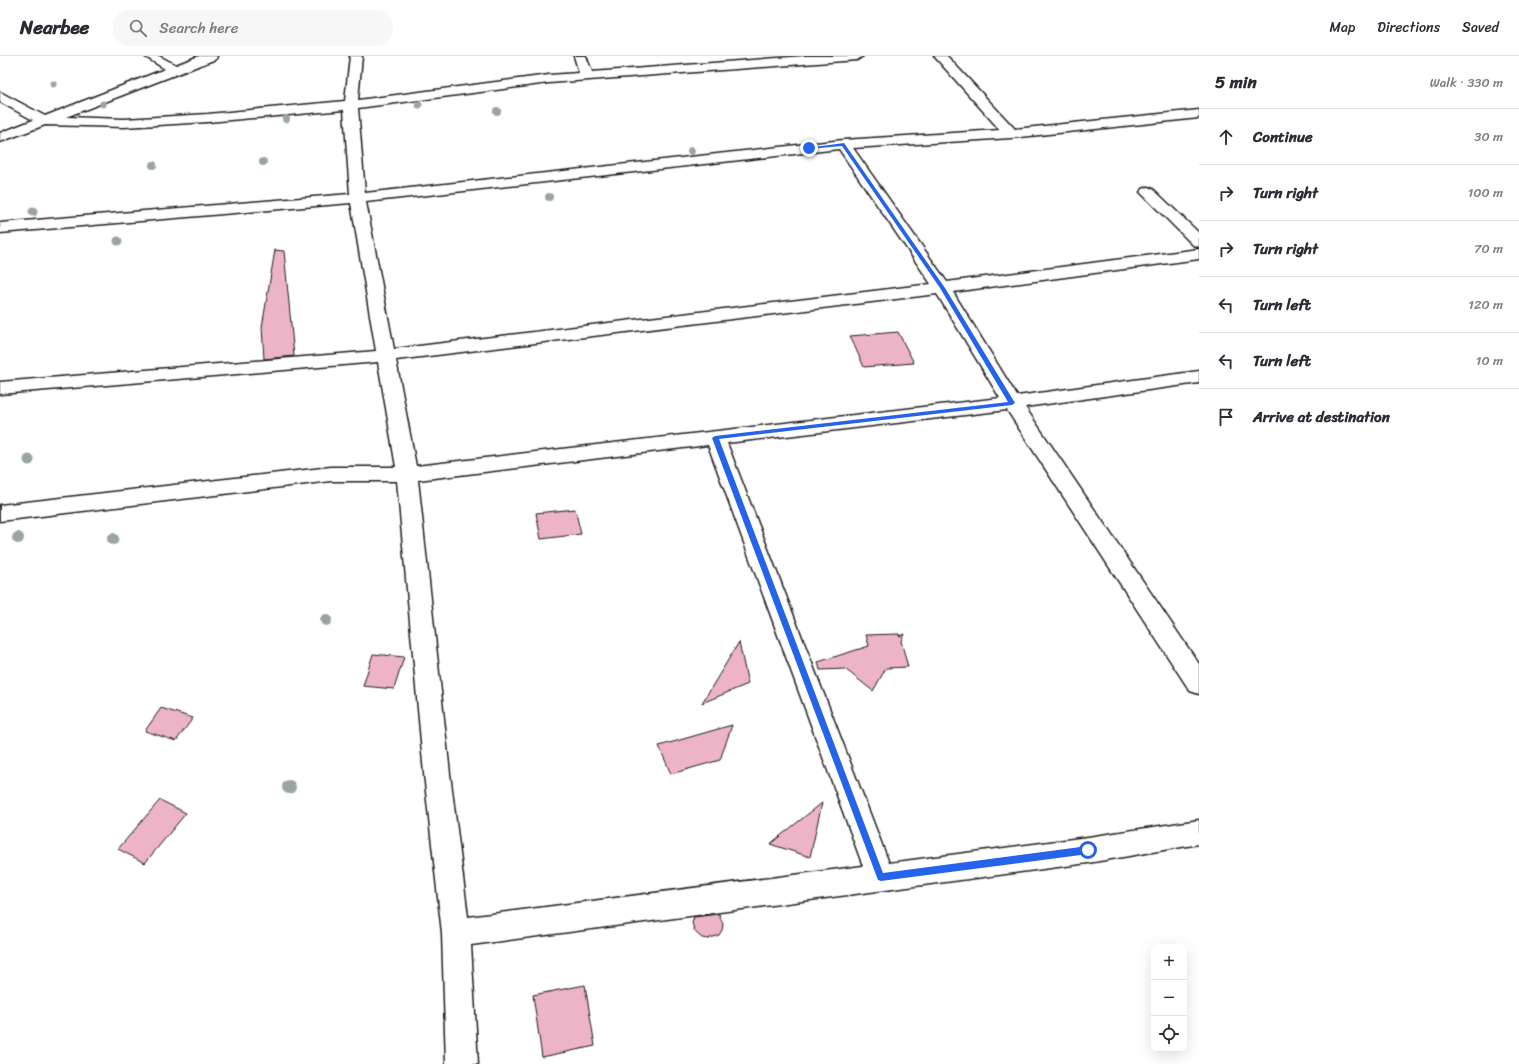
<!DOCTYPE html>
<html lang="en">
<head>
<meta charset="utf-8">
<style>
	:root { --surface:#fff; --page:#f7f7f7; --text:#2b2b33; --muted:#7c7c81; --line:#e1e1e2 }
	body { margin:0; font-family:Sriracha,sans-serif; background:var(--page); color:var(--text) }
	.controls { position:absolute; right:12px; bottom:12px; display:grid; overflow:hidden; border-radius:8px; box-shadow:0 4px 16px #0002 }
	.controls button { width:36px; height:36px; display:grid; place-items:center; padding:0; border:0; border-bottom:1px solid var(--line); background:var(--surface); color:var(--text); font:20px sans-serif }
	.stop { position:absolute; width:12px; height:12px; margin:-9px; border:3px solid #2563eb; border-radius:50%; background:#fff }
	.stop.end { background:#2563eb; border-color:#fff; box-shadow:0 1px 4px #0008 }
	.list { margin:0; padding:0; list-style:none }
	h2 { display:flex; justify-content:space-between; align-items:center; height:52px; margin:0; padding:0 16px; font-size:17px }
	h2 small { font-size:13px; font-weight:400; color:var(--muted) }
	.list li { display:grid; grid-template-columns:26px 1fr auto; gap:12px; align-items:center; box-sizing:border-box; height:56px; padding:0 16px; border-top:1px solid var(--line) }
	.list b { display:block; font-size:15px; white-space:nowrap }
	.list em { font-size:13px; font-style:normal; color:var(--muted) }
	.icon { flex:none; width:22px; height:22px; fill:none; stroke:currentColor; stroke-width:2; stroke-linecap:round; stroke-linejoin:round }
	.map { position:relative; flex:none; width:1199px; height:1008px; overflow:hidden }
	header { display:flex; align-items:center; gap:24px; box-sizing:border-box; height:56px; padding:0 20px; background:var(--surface); border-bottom:1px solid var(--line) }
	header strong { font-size:19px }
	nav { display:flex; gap:22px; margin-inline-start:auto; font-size:14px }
	.search { width:280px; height:36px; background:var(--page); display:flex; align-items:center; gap:10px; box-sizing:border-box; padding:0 14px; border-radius:16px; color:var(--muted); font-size:15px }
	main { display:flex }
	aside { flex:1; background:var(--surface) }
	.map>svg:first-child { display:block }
	.building { fill:#edb4c8; stroke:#1c1c1c }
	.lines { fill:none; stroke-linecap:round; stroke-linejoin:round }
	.minor-casing { stroke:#1c1c1c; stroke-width:3 }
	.minor { fill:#fff; fill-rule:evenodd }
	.tree { fill:#9aa69d }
	.route { fill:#2563eb }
</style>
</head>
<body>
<header>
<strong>Nearbee</strong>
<div class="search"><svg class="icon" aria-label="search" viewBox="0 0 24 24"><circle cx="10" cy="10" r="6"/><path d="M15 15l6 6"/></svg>Search here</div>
<nav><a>Map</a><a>Directions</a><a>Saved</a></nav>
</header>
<main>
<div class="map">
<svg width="1199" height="1008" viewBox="0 0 1199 1008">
	<rect width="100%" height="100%" fill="#fff"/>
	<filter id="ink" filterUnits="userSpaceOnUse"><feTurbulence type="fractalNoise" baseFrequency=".025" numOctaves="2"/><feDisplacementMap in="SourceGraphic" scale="8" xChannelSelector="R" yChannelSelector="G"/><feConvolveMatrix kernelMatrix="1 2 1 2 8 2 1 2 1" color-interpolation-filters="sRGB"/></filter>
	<g filter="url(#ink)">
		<g class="building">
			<polygon points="275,194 284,195 294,300 264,303 262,271"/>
			<polygon points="898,276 914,307 864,311 850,280"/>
			<polygon points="575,453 581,478 541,483 536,457"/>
			<polygon points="899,578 899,580 904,578 901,585 908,611 886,612 873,635 845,613 820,614 818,606 869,590 866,579"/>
			<polygon points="739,586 748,628 702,647"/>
			<polygon points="373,598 404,601 394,633 363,630"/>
			<polygon points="161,652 193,662 176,685 145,675"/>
			<polygon points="732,669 720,704 671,718 659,690"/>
			<polygon points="160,744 186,757 145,807 118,793"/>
			<polygon points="822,747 810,801 770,788"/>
			<polygon points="719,858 723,868 722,874 719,879 708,883 702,882 695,876 692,867 694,861"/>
			<polygon points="585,929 595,990 542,1001 533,939"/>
		</g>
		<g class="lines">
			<g class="minor-casing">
				<g id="minor">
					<path d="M144,0H159L176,9L199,0H217L216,3L66,61L124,63L208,58L345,45L350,0H362L358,44L549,19L579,17L574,0H586L592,16L805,0H863L857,4L549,27L358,52L365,137L843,84L1000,74L934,0H947L1015,73L1199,54V62L1011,82L853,92L947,226L1199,193V203L953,236L1017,340L1199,315V327L1025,351L1199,608V638L1190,635L1007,354L727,387L889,807L1088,781L1199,764V788L1088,807L471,889L478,1008H446L442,877L424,718L397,425H331L0,465V449L331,411H396L378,306L0,338V326L376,295L351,147L0,177V167L350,138L344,54L208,66L124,71L45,69L0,86V77L33,64L0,46V36L45,60L165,13ZM839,93L931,228L394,293L366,146ZM937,238L1000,342L416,410L396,304ZM708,389L863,810L468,861L450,718L418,424Z"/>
					<polygon points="1148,131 1153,133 1199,177 1199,191 1193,189 1140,136 1143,133"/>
				</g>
			</g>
			<use href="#minor" class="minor"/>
		</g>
		<g class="tree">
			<circle cx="53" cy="28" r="3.5"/>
			<circle cx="103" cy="48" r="3.5"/>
			<circle cx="419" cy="49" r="3.5"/>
			<circle cx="497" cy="55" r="4"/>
			<circle cx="286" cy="63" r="4"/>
			<circle cx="691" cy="95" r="4"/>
			<circle cx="263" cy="106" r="4"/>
			<circle cx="153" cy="109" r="4"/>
			<circle cx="549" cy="141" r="4"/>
			<circle cx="33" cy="156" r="4.5"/>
			<circle cx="118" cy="185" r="4.5"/>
			<circle cx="29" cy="404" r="5.5"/>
			<circle cx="18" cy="482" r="6"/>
			<circle cx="113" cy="483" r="6"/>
			<circle cx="326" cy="564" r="6"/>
			<circle cx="289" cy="731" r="7"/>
		</g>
	</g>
	<polygon class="route" points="844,87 945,232 1015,347 1012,349 719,383 883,817 1088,790 1092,794 1088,798 881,825 878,824 712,382 715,380 1008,346 940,232 842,90 809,93 807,92"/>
</svg>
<div class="controls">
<button>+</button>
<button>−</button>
<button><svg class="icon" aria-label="locate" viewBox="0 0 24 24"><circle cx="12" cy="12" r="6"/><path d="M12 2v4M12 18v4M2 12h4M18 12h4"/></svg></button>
</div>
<div class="stop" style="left:1088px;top:794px"></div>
<div class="stop end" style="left:809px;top:92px"></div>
</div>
<aside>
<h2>5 min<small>Walk · 330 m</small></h2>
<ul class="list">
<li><svg class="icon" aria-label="ahead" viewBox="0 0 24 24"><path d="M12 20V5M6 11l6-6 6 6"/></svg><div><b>Continue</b></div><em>30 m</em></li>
<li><svg class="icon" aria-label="right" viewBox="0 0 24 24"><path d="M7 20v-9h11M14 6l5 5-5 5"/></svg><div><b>Turn right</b></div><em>100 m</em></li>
<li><svg class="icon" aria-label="right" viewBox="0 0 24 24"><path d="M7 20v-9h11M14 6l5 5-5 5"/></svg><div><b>Turn right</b></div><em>70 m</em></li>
<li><svg class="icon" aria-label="left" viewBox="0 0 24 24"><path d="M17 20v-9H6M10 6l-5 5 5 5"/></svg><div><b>Turn left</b></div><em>120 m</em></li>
<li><svg class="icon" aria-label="left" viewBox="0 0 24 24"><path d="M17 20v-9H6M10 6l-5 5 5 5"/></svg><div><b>Turn left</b></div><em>10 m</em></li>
<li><svg class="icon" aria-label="arrive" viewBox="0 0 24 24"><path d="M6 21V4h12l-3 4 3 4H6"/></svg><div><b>Arrive at destination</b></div></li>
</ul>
</aside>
</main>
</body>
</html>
